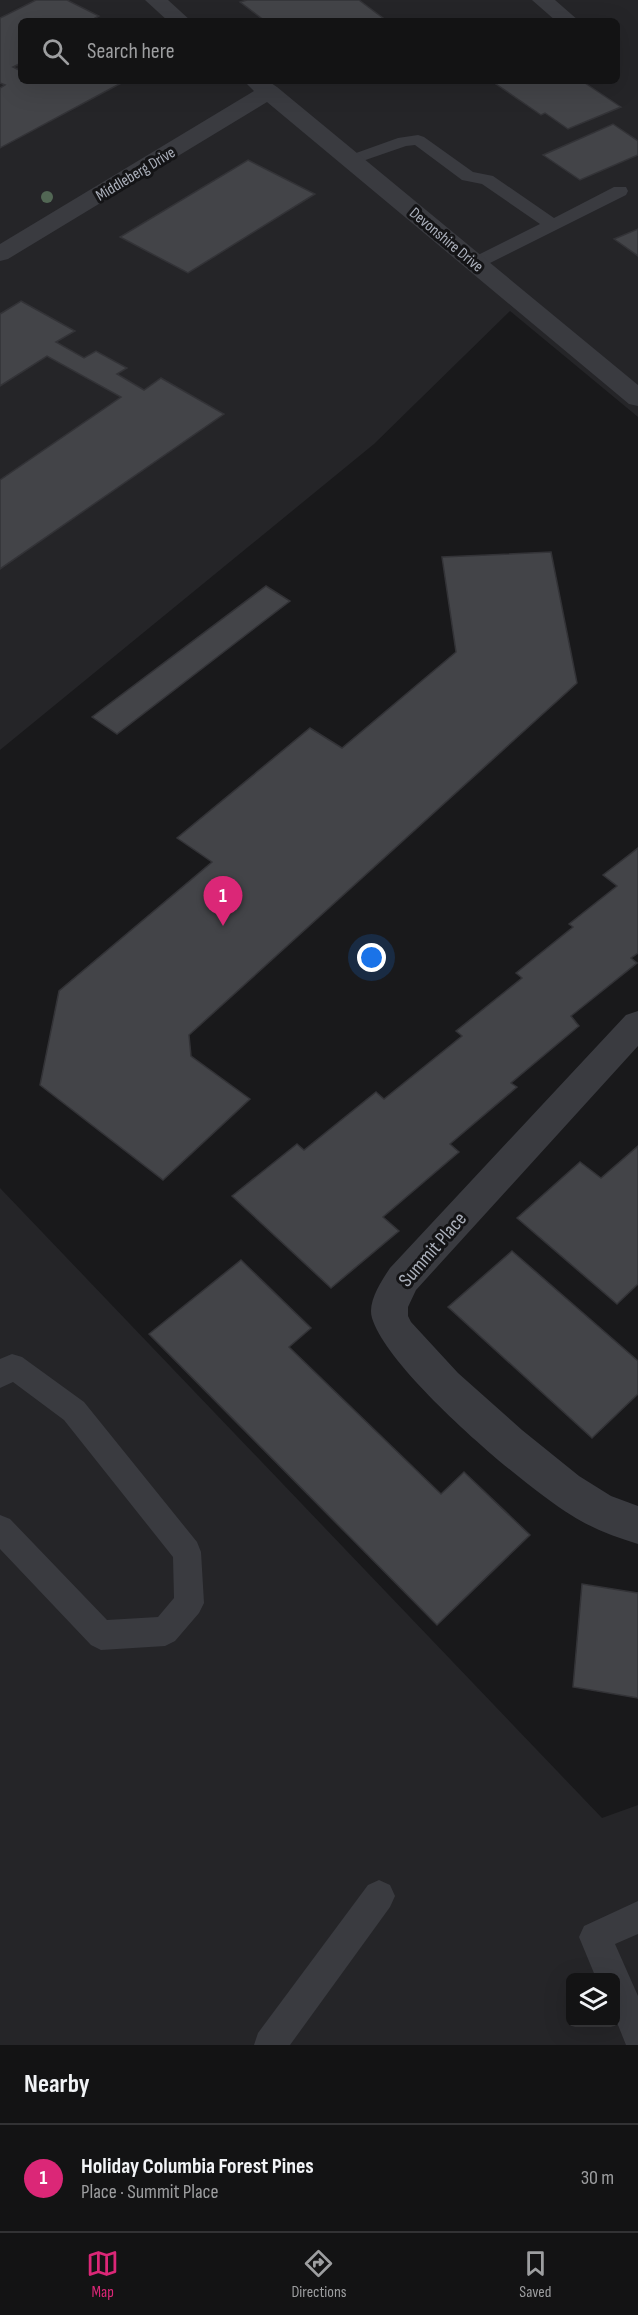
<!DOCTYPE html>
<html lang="en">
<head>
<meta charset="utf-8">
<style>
	:root { --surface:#131314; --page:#202022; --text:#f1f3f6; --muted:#9d9ea0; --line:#323234; --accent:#db2777 }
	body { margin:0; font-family:"Sofia Sans Condensed",sans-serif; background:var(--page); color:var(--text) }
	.controls { position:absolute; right:18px; bottom:18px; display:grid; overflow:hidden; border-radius:9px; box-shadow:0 6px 24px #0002 }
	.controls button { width:54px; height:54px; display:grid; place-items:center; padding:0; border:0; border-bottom:2px solid var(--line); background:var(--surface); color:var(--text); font:30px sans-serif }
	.you { position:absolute; left:372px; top:958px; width:21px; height:21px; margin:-15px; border:4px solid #fff; border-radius:50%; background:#1a73e8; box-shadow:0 0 0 9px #1a73e833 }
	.badge { display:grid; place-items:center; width:39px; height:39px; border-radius:50%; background:var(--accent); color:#fff; font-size:20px; font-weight:700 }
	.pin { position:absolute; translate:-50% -50px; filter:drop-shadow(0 2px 3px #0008) }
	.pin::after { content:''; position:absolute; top:32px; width:21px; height:18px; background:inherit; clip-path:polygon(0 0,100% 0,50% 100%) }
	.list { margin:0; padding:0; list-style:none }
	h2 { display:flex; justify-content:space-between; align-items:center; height:78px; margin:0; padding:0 24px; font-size:26px }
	h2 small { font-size:20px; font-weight:400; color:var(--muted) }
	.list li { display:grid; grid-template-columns:39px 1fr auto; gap:18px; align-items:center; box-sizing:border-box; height:108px; padding:0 24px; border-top:2px solid var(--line) }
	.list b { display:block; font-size:22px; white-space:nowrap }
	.list p { margin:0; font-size:20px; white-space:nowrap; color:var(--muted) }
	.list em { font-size:20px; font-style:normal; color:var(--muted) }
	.icon { flex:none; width:33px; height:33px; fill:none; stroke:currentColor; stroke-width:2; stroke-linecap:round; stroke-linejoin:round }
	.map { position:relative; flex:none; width:638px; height:2045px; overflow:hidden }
	.search { position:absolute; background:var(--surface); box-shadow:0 6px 24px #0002; left:18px; right:18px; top:18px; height:66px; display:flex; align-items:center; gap:15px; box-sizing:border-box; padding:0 21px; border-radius:9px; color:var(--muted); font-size:22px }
	.sheet { height:186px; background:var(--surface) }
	nav { display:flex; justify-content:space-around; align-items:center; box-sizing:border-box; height:84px; border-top:2px solid var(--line); background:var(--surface); font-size:16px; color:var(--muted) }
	nav a { display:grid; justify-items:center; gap:3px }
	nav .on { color:var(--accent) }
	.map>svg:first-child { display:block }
	.built { fill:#252528; fill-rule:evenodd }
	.building { fill:#434448; stroke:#333337; stroke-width:1.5 }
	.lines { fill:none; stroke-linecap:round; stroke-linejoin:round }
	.lane { fill:#3a3b40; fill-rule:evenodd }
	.street { fill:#3a3b40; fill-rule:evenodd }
	.tree { fill:#526754 }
	.labels { text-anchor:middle; stroke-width:6; stroke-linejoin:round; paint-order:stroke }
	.far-street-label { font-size:16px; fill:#abb0bb; stroke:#141416 }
	.street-label { font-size:20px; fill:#abb0bb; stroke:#141416 }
</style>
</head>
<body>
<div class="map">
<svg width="638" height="2045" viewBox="0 0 638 2045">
	<rect width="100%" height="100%" fill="#19191b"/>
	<g class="built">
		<path d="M0,0H638V417L510,311L374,444L0,750ZM21,21H617V81H21Z"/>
		<path d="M0,1188L602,1818L638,1805V2045H0ZM570,1978H616V2022H570Z"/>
	</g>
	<g class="building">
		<polygon points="36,0 67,0 99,16 90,21 21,21 21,63 13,67 21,71 21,81 125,81 0,148 0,88 5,85 0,83 0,18"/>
		<polygon points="247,0 359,0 387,21 265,21 240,2"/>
		<polygon points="582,81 621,107 568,129 545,113 541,115 493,82"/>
		<polygon points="613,124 638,141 638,155 580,180 543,155"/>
		<polygon points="248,160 315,194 188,273 120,237"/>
		<polygon points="638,229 638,256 614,239"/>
		<polygon points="21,301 75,331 56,342 84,358 96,351 127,368 117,374 144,390 161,378 224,414 0,569 0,480 121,397 47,356 0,386 0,314"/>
		<polygon points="551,552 577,683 189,1035 191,1056 250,1099 163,1180 40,1085 59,991 212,862 177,838 310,728 342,748 456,652 442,557"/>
		<polygon points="266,586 290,601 117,734 92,717"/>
		<polygon points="638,848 638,953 631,958 637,963 571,1016 579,1026 511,1083 517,1087 450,1144 459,1152 383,1217 399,1231 331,1288 232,1196 297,1144 304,1150 376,1092 384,1099 462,1036 456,1031 522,978 516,973 573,927 569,924 617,886 603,875"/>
		<polygon points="638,1146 638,1284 617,1304 517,1218 580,1162 601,1178"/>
		<polygon points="512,1251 638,1361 638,1394 592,1438 448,1307"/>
		<polygon points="241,1260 311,1328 289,1347 441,1494 464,1472 530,1535 437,1625 149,1334"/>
		<polygon points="582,1584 638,1593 638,1698 573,1687"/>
	</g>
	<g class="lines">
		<g class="lane">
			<polygon points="418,135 424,137 473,172 493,176 554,218 614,187 626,187 628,191 626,195 482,267 470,267 467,263 470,259 540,224 482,184 462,180 415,145 406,146 351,165 343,160 345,157 398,138"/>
			<polygon points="12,1354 22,1357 84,1402 197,1542 201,1552 204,1603 199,1613 175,1641 165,1646 101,1650 91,1645 0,1549 0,1515 10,1519 107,1620 158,1617 174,1598 173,1557 64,1420 13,1382 0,1388 0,1359"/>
			<polygon points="379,1880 390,1885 395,1896 390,1907 290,2045 254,2045 258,2033 368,1885"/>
			<polygon points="638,1901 638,1934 615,1944 638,1996 638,2045 626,2045 616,2020 616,1978 596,1978 579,1937 584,1926"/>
		</g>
		<g class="street">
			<polygon points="145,0 168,0 191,21 168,21"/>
			<polygon points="532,0 555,0 579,21 556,21"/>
			<polygon points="244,81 268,81 277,87 638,385 638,406 629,404 267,102 8,259 0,261 0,244 254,91"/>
			<path d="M638,1011V1046L416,1290L408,1307V1316L411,1322L458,1373L522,1430L579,1476L611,1496L638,1506V1544C615,1537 591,1528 571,1515C522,1485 388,1371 372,1318C367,1302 382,1280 390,1268L626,1015Z"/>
		</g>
	</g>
	<circle class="tree" cx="47" cy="197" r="6"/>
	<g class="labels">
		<g class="far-street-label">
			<text transform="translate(135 173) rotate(-31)" y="6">Middleberg Drive</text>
			<text transform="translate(447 239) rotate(40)" y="6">Devonshire Drive</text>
		</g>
		<g class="street-label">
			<text transform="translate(432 1249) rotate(-49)" y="7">Summit Place</text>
		</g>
	</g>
</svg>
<div class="controls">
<button><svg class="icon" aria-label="layers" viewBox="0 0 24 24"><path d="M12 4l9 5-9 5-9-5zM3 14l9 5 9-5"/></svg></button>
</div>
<div class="you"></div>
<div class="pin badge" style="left:223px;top:926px">1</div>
<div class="search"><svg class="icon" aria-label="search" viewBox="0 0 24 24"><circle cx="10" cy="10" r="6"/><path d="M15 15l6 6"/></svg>Search here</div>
</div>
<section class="sheet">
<h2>Nearby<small></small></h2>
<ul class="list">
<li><span class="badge">1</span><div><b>Holiday Columbia Forest Pines</b><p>Place · Summit Place</p></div><em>30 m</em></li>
</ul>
</section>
<nav>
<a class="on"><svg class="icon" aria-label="map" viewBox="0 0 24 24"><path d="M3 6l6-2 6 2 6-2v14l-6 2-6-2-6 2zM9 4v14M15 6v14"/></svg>Map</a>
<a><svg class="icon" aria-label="directions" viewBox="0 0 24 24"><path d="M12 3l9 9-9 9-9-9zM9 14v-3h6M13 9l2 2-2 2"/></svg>Directions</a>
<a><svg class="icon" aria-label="saved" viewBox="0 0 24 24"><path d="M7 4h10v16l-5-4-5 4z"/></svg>Saved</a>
</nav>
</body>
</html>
